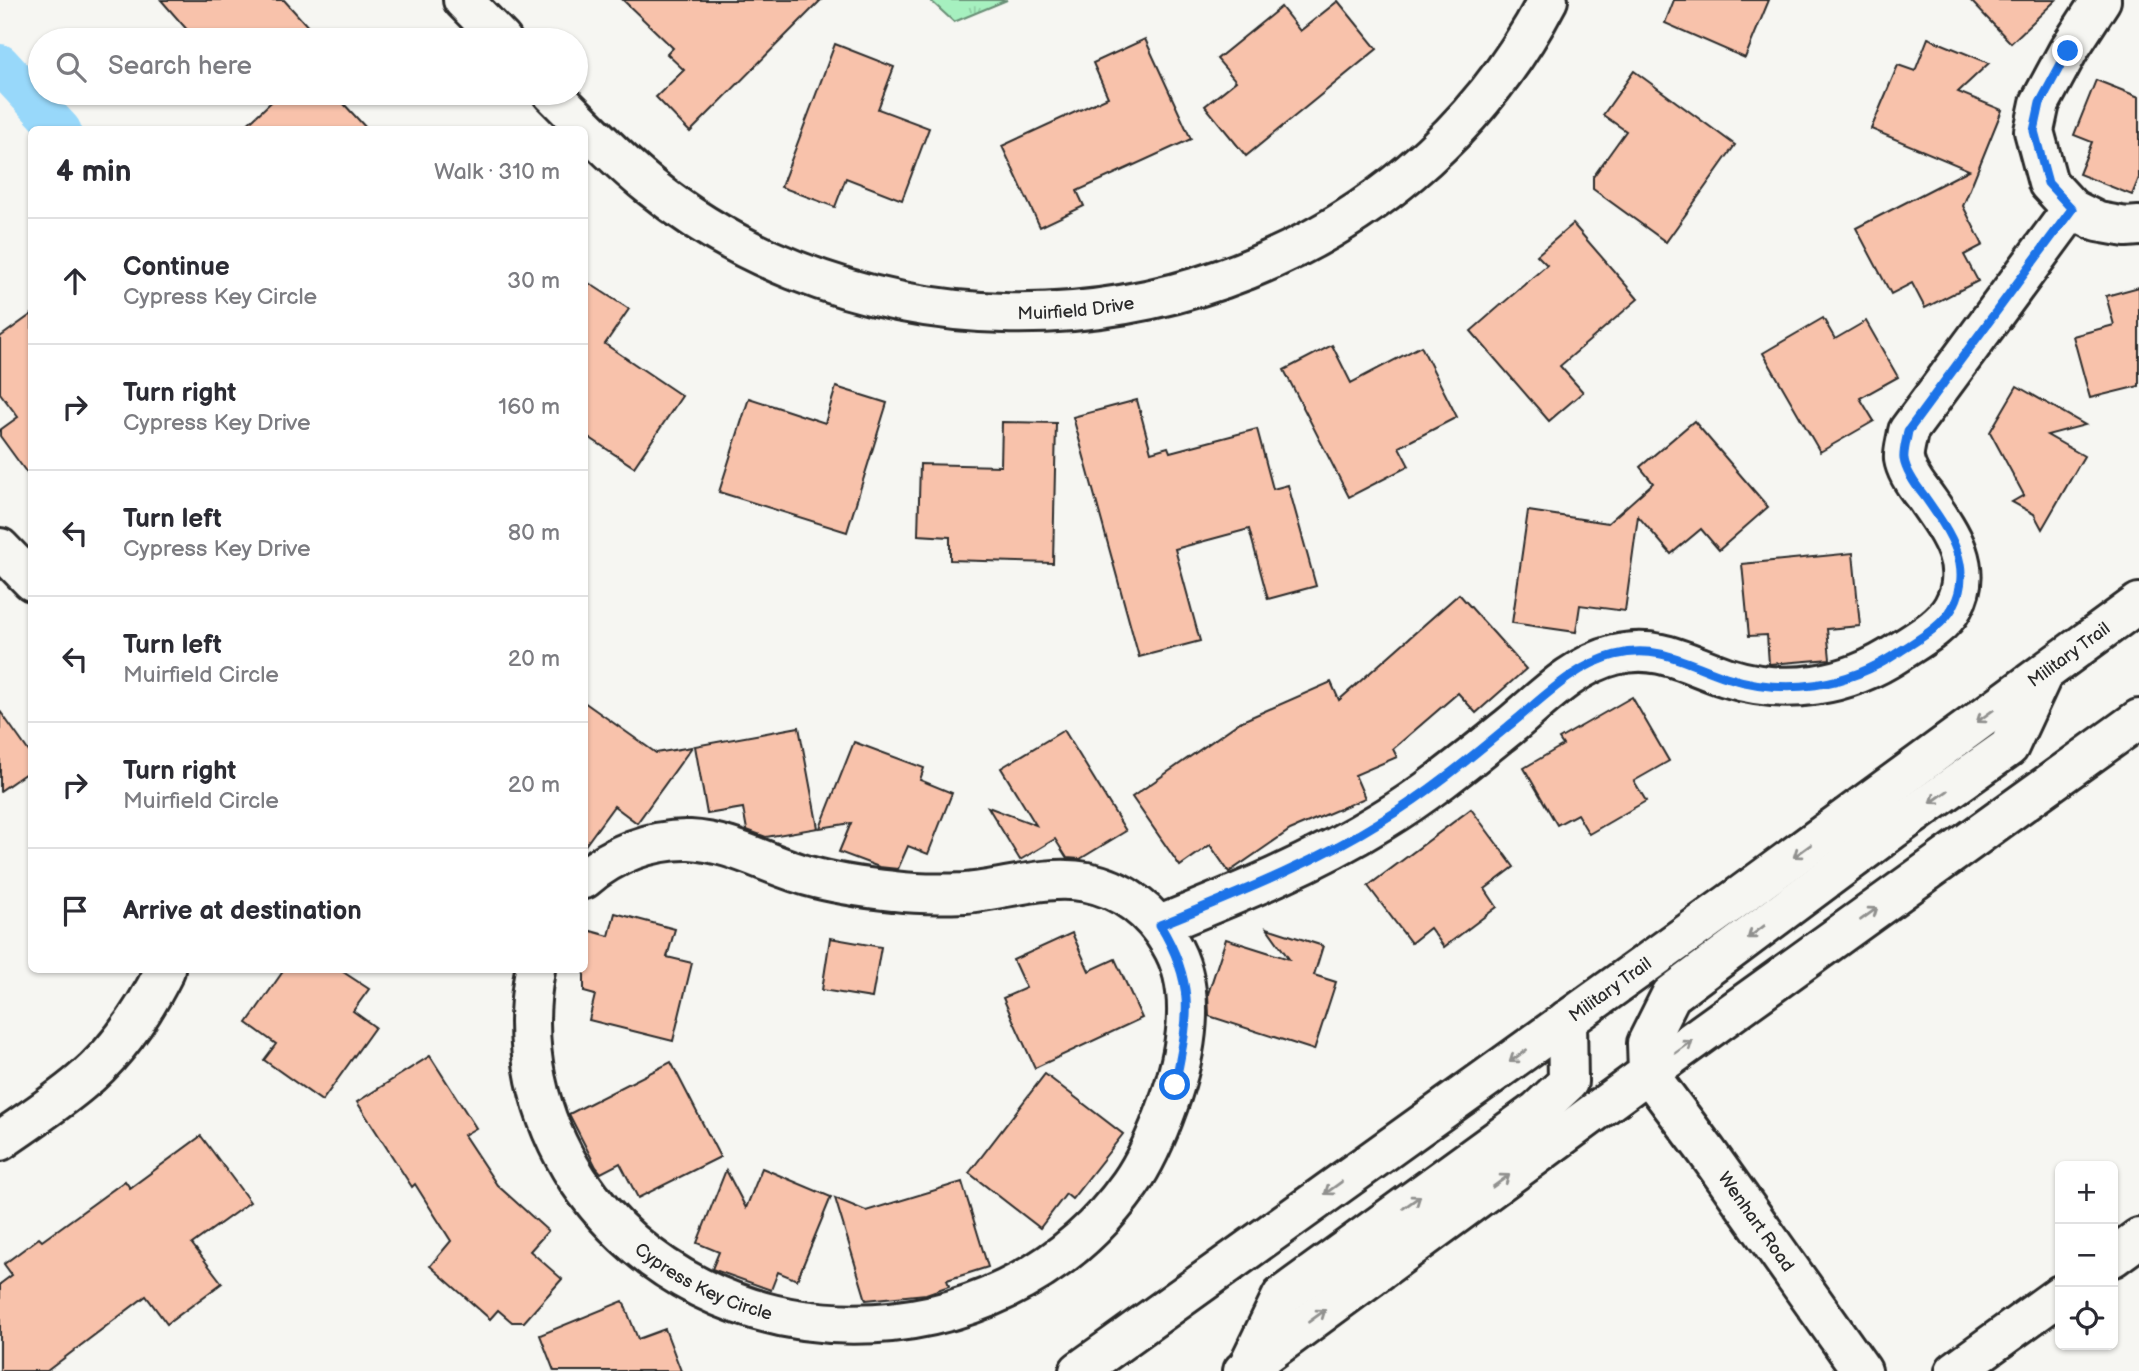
<!DOCTYPE html>
<html lang="en">
<head>
<meta charset="utf-8">
<style>
	:root { --surface:#fff; --page:#f7f7f7; --text:#2b2b33; --muted:#7c7c81; --line:#e1e1e2 }
	body { margin:0; font-family:"Balsamiq Sans",sans-serif; background:var(--page); color:var(--text) }
	.controls { position:absolute; right:21px; bottom:21px; display:grid; overflow:hidden; border-radius:10px; box-shadow:0 2px 5px #0004 }
	.controls button { width:63px; height:63px; display:grid; place-items:center; padding:0; border:0; border-bottom:2px solid var(--line); background:var(--surface); color:var(--text); font:35px sans-serif }
	.stop { position:absolute; width:21px; height:21px; margin:-16px; border:5px solid #1a73e8; border-radius:50%; background:#fff }
	.stop.end { background:#1a73e8; border-color:#fff; box-shadow:0 2px 7px #0008 }
	.list { margin:0; padding:0; list-style:none }
	h2 { display:flex; justify-content:space-between; align-items:center; height:91px; margin:0; padding:0 28px; font-size:30px }
	h2 small { font-size:23px; font-weight:400; color:var(--muted) }
	.list li { display:grid; grid-template-columns:46px 1fr auto; gap:21px; align-items:center; box-sizing:border-box; height:126px; padding:0 28px; border-top:2px solid var(--line) }
	.list b { display:block; font-size:26px; white-space:nowrap }
	.list p { margin:0; font-size:23px; white-space:nowrap; color:var(--muted) }
	.list em { font-size:23px; font-style:normal; color:var(--muted) }
	.icon { flex:none; width:38px; height:38px; fill:none; stroke:currentColor; stroke-width:2; stroke-linecap:round; stroke-linejoin:round }
	.map { position:relative; flex:none; width:2139px; height:1371px; overflow:hidden }
	.search { position:absolute; background:var(--surface); box-shadow:0 2px 5px #0004; left:28px; top:28px; width:560px; height:77px; display:flex; align-items:center; gap:18px; box-sizing:border-box; padding:0 24px; border-radius:38px; color:var(--muted); font-size:26px }
	.panel { position:absolute; background:var(--surface); box-shadow:0 2px 5px #0004; left:28px; top:126px; width:560px; height:847px; border-radius:10px }
	.map>svg:first-child { display:block }
	.grass { fill:url(#grass-tufts); stroke:#688e75; stroke-width:2 }
	.lines { fill:none; stroke-linecap:round; stroke-linejoin:round }
	.canal { stroke:#98d8fa; stroke-width:40 }
	.building { fill:#f8c2ab; stroke:#2b2b2b; stroke-width:2 }
	.street-casing { stroke:#2b2b2b; stroke-width:44 }
	.secondary-casing { stroke:#2b2b2b; stroke-width:44 }
	.street { stroke:#f6f6f2; stroke-width:38 }
	.secondary { stroke:#f6f6f2; stroke-width:38 }
	.oneway { stroke:#90908e }
	.route { stroke:#1a73e8; stroke-width:9 }
	.labels { text-anchor:middle; stroke-width:5; stroke-linejoin:round; paint-order:stroke }
	.street-label { font-size:18px; fill:#2b2b2b; stroke:#f6f6f2 }
</style>
</head>
<body>
<div class="map">
<svg width="2139" height="1371" viewBox="0 0 2139 1371">
	<defs>
		<pattern id="grass-tufts" width="24" height="20" patternUnits="userSpaceOnUse" patternTransform="scale(1.75)"><rect width="24" height="20" fill="#a6f0bf"/><path d="M3 7l-1-3M5 7V3M7 7l1-3M15 17l-1-3M17 17v-4M19 17l1-3" fill="none" stroke="#8fcea4"/></pattern>
	</defs>
	<rect width="100%" height="100%" fill="#f6f6f2"/>
	<filter id="ink" filterUnits="userSpaceOnUse"><feTurbulence type="fractalNoise" baseFrequency=".0143" numOctaves="2"/><feDisplacementMap in="SourceGraphic" scale="14" xChannelSelector="R" yChannelSelector="G"/><feConvolveMatrix kernelMatrix="1 2 1 2 8 2 1 2 1" color-interpolation-filters="sRGB"/></filter>
	<g filter="url(#ink)">
		<polygon class="grass" points="930,0 1007,0 954,22"/>
		<g class="lines">
			<polyline class="canal" points="0,64 61,130"/>
		</g>
		<g class="building">
			<polygon points="161,0 284,0 320,40 196,40"/>
			<polygon points="623,0 821,0 690,132 656,97 684,70 667,54 673,48"/>
			<polygon points="1674,0 1769,0 1745,58 1665,23"/>
			<polygon points="1970,0 2056,0 2011,43"/>
			<polygon points="1338,1 1377,49 1246,156 1205,106 1236,81 1217,59 1281,7 1300,31"/>
			<polygon points="1928,38 1989,63 1958,92 2002,110 1963,206 1983,245 1964,255 1978,281 1925,308 1912,283 1891,294 1856,228 1969,170 1871,129 1898,65 1915,71"/>
			<polygon points="1145,39 1191,139 1077,191 1084,206 1040,227 1002,146 1108,97 1093,63"/>
			<polygon points="835,44 894,67 878,109 929,128 902,200 846,178 835,207 781,187"/>
			<polygon points="1634,71 1735,145 1666,242 1593,189 1593,177 1626,131 1603,115"/>
			<polygon points="2096,80 2139,97 2139,178 2132,195 2079,174 2092,142 2074,135"/>
			<polygon points="281,93 355,93 343,103 368,130 241,130"/>
			<polygon points="1573,224 1638,299 1560,366 1583,392 1549,421 1471,331 1547,265 1537,255"/>
			<polygon points="584,280 629,309 605,344 682,396 634,467 584,434"/>
			<polygon points="2139,287 2139,386 2090,398 2073,336 2114,325 2106,296"/>
			<polygon points="32,314 32,480 0,436 0,430 18,417 0,393 0,337"/>
			<polygon points="1823,318 1835,339 1866,321 1898,377 1860,398 1874,421 1820,452 1763,353"/>
			<polygon points="1332,345 1351,383 1421,346 1457,417 1399,447 1409,466 1349,497 1284,370"/>
			<polygon points="2017,386 2085,425 2047,435 2084,456 2042,529 2034,514 2012,502 2024,495 1990,432"/>
			<polygon points="836,387 887,403 847,532 719,492 749,398 825,423"/>
			<polygon points="1137,400 1151,452 1168,447 1170,452 1257,429 1273,489 1288,485 1316,586 1268,599 1249,529 1175,549 1200,641 1139,657 1073,417"/>
			<polygon points="1694,421 1768,507 1719,550 1701,529 1671,554 1638,516 1625,611 1580,605 1576,632 1512,623 1528,511 1608,523 1653,483 1640,467"/>
			<polygon points="1002,422 1056,423 1053,563 950,560 950,537 918,535 920,464 1001,466"/>
			<polygon points="1853,553 1860,626 1827,629 1830,659 1769,664 1767,635 1749,636 1742,564"/>
			<polygon points="1459,594 1526,669 1476,713 1458,693 1393,749 1397,757 1355,775 1365,798 1290,830 1229,872 1210,845 1180,866 1132,797 1240,722 1331,682 1339,700"/>
			<polygon points="1632,697 1669,761 1634,781 1646,801 1589,834 1577,814 1557,825 1524,768 1563,745 1559,739"/>
			<polygon points="584,702 656,753 692,747 637,823 614,806 584,847"/>
			<polygon points="0,711 32,756 32,769 0,791"/>
			<polygon points="799,727 818,828 766,837 747,830 743,808 707,814 695,746"/>
			<polygon points="1064,730 1126,831 1080,859 1067,858 1055,839 1020,860 988,807 1036,825 1001,768"/>
			<polygon points="854,742 924,768 920,780 952,793 928,854 908,846 898,869 879,867 839,852 851,823 820,828"/>
			<polygon points="1471,809 1514,867 1485,889 1497,907 1444,947 1430,928 1411,943 1368,886"/>
			<polygon points="615,913 675,929 667,957 692,963 673,1041 589,1020 595,995 584,992 584,929 609,936"/>
			<polygon points="1267,928 1323,946 1314,975 1336,982 1314,1050 1209,1016 1208,994 1226,939 1289,959"/>
			<polygon points="1072,933 1089,971 1115,959 1142,1018 1035,1068 1003,998 1026,988 1013,960"/>
			<polygon points="830,938 881,947 872,998 822,990"/>
			<polygon points="284,970 340,970 369,989 353,1011 375,1027 322,1101 264,1060 276,1044 247,1023"/>
			<polygon points="430,1056 476,1128 464,1135 497,1185 548,1231 530,1251 562,1279 524,1322 512,1322 498,1310 490,1319 430,1266 451,1241 415,1184 412,1187 357,1102"/>
			<polygon points="671,1062 720,1157 638,1198 620,1163 601,1173 596,1167 569,1114"/>
			<polygon points="1045,1074 1123,1134 1072,1199 1066,1194 1040,1228 969,1173"/>
			<polygon points="201,1136 250,1202 192,1244 222,1283 167,1324 146,1296 47,1371 0,1371 0,1284 12,1275 4,1264 39,1238 42,1241 125,1181 130,1188"/>
			<polygon points="762,1168 831,1197 797,1280 778,1272 771,1290 712,1269 719,1252 697,1243 726,1170 746,1208"/>
			<polygon points="962,1182 988,1267 947,1280 949,1286 926,1294 866,1300 835,1198 866,1211"/>
			<polygon points="623,1301 638,1339 665,1329 681,1371 554,1371 540,1335"/>
		</g>
		<g class="lines">
			<g class="street-casing">
				<g id="street">
					<polyline points="463,0 502,40"/>
					<polyline points="2101,0 2068,51 2040,103 2034,131 2048,183 2072,209 2098,222 2126,227 2139,226"/>
					<path id="s1" d="M552,93C584,125 616,159 651,187C693,221 744,250 794,270C1074,382 1407,271 1548,0"/>
					<polyline points="0,548 32,581"/>
					<path d="M1160,925C1237,894 1312,864 1383,820C1428,793 1470,758 1511,725C1542,699 1574,665 1615,655C1659,644 1687,664 1726,677C1785,696 1847,687 1899,652C1917,640 1942,627 1953,607C1976,566 1948,530 1925,497C1917,487 1906,472 1904,459C1903,451 1907,440 1908,431L2072,209"/>
					<path id="s2" d="M535,970C521,1044 537,1117 578,1180C706,1371 998,1371 1130,1184C1147,1160 1158,1133 1168,1105C1186,1056 1199,990 1170,943C1152,912 1123,889 1087,882C1047,874 1005,890 965,893C942,894 917,894 894,891C865,888 836,884 808,876C769,865 731,842 690,840C651,839 613,854 584,879"/>
					<path id="s3" d="M1648,1073L1707,1152L1862,1371"/>
					<path d="M0,1141C27,1122 55,1104 80,1083C117,1053 144,1012 165,970"/>
					<polyline points="2113,1257 2139,1238"/>
					<polyline points="1955,1371 2060,1295"/>
				</g>
			</g>
			<g class="secondary-casing">
				<g id="secondary">
					<polyline points="1648,1073 1647,1043 1671,995 1892,830 2009,747 2042,676"/>
					<polyline points="1250,1362 1282,1296 1538,1110 1568,1082 1567,1020"/>
					<path id="s4" d="M1079,1371L1729,904L2139,603"/>
					<polyline points="1243,1371 1648,1073 2139,719"/>
				</g>
			</g>
			<use href="#street" class="street"/>
			<use href="#secondary" class="secondary"/>
		</g>
		<defs><path id="oneway-shaft" d="M-6 0H5M1.5-3L5.5 0L1.5 3" fill="none" stroke-width="1.6" stroke-linecap="round" stroke-linejoin="round" transform="scale(1.75)"/></defs>
		<g class="oneway">
			<use href="#oneway-shaft" transform="translate(1985 716) rotate(144)"/>
			<use href="#oneway-shaft" transform="translate(1939 797) rotate(145)"/>
			<use href="#oneway-shaft" transform="translate(1802 851) rotate(144)"/>
			<use href="#oneway-shaft" transform="translate(1869 914) rotate(-36)"/>
			<use href="#oneway-shaft" transform="translate(1756 932) rotate(143)"/>
			<use href="#oneway-shaft" transform="translate(1684 1047) rotate(-36)"/>
			<use href="#oneway-shaft" transform="translate(1518 1056) rotate(144)"/>
			<use href="#oneway-shaft" transform="translate(1501 1181) rotate(-36)"/>
			<use href="#oneway-shaft" transform="translate(1333 1188) rotate(144)"/>
			<use href="#oneway-shaft" transform="translate(1412 1202) rotate(-36)"/>
			<use href="#oneway-shaft" transform="translate(1317 1316) rotate(-36)"/>
		</g>
	</g>
	<g class="lines" filter="url(#ink)">
		<path class="route" d="M1175,1085C1188,1019 1197,986 1160,925C1236,894 1313,864 1383,820C1428,793 1470,758 1511,724C1542,699 1574,665 1615,655C1659,644 1687,664 1726,677C1786,696 1847,687 1899,652C1917,640 1942,627 1953,607C1975,566 1948,530 1925,497C1917,487 1906,472 1904,459C1903,451 1907,439 1908,431L2072,209L2048,183L2034,131L2040,103L2068,51"/>
	</g>
	<g class="labels">
		<g class="street-label">
			<text dy="6" stroke="none"><textPath href="#s1" startOffset="590">Muirfield Drive</textPath></text>
			<text dy="6" stroke="none"><textPath href="#s4" startOffset="1222">Military Trail</textPath></text>
			<text dy="6" stroke="none"><textPath href="#s4" startOffset="654">Military Trail</textPath></text>
			<text dy="6" stroke="none"><textPath href="#s3" startOffset="184">Wenhart Road</textPath></text>
			<text dy="6" stroke="none"><textPath href="#s2" startOffset="385">Cypress Key Circle</textPath></text>
		</g>
	</g>
</svg>
<div class="controls">
<button>+</button>
<button>−</button>
<button><svg class="icon" aria-label="locate" viewBox="0 0 24 24"><circle cx="12" cy="12" r="6"/><path d="M12 2v4M12 18v4M2 12h4M18 12h4"/></svg></button>
</div>
<div class="stop" style="left:1175px;top:1085px"></div>
<div class="stop end" style="left:2068px;top:51px"></div>
<div class="search"><svg class="icon" aria-label="search" viewBox="0 0 24 24"><circle cx="10" cy="10" r="6"/><path d="M15 15l6 6"/></svg>Search here</div>
<section class="panel">
<h2>4 min<small>Walk · 310 m</small></h2>
<ul class="list">
<li><svg class="icon" aria-label="ahead" viewBox="0 0 24 24"><path d="M12 20V5M6 11l6-6 6 6"/></svg><div><b>Continue</b><p>Cypress Key Circle</p></div><em>30 m</em></li>
<li><svg class="icon" aria-label="right" viewBox="0 0 24 24"><path d="M7 20v-9h11M14 6l5 5-5 5"/></svg><div><b>Turn right</b><p>Cypress Key Drive</p></div><em>160 m</em></li>
<li><svg class="icon" aria-label="left" viewBox="0 0 24 24"><path d="M17 20v-9H6M10 6l-5 5 5 5"/></svg><div><b>Turn left</b><p>Cypress Key Drive</p></div><em>80 m</em></li>
<li><svg class="icon" aria-label="left" viewBox="0 0 24 24"><path d="M17 20v-9H6M10 6l-5 5 5 5"/></svg><div><b>Turn left</b><p>Muirfield Circle</p></div><em>20 m</em></li>
<li><svg class="icon" aria-label="right" viewBox="0 0 24 24"><path d="M7 20v-9h11M14 6l5 5-5 5"/></svg><div><b>Turn right</b><p>Muirfield Circle</p></div><em>20 m</em></li>
<li><svg class="icon" aria-label="arrive" viewBox="0 0 24 24"><path d="M6 21V4h12l-3 4 3 4H6"/></svg><div><b>Arrive at destination</b></div></li>
</ul>
</section>
</div>
</body>
</html>
